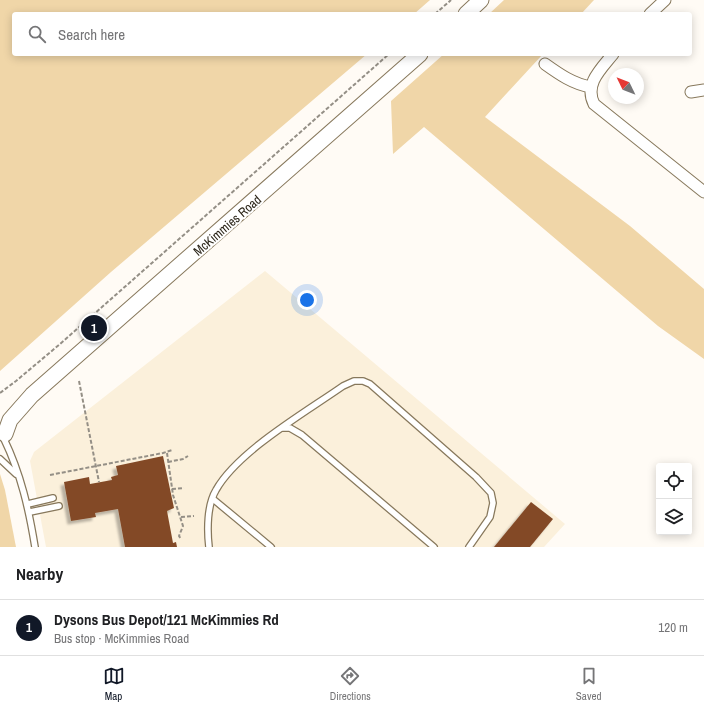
<!DOCTYPE html>
<html lang="en">
<head>
<meta charset="utf-8">
<style>
	:root { --surface:#fff; --page:#f2f2f2; --text:#202124; --muted:#757577; --line:#e0e0e0; --accent:#111827 }
	body { margin:0; font-family:"Archivo Narrow",sans-serif; background:var(--page); color:var(--text) }
	.controls { position:absolute; right:12px; bottom:12px; display:grid; overflow:hidden; border-radius:4px; box-shadow:0 2px 10px #0003 }
	.controls button { width:36px; height:36px; display:grid; place-items:center; padding:0; border:0; border-bottom:1px solid var(--line); background:var(--surface); color:var(--text); font:20px sans-serif }
	.compass { position:absolute; left:608px; top:68px; width:36px; height:36px; border-radius:50%; background:var(--surface); box-shadow:0 2px 10px #0003; rotate:313deg }
	.you { position:absolute; left:307px; top:300px; width:14px; height:14px; margin:-10px; border:3px solid #fff; border-radius:50%; background:#1a73e8; box-shadow:0 0 0 6px #1a73e833 }
	.badge { display:grid; place-items:center; width:26px; height:26px; border-radius:50%; background:var(--accent); color:#fff; font-size:13px; font-weight:700 }
	.pin { position:absolute; translate:-50% -50%; border:2px solid #fff; box-shadow:0 1px 4px #0006 }
	.list { margin:0; padding:0; list-style:none }
	h2 { display:flex; justify-content:space-between; align-items:center; height:52px; margin:0; padding:0 16px; font-size:17px }
	h2 small { font-size:13px; font-weight:400; color:var(--muted) }
	.list li { display:grid; grid-template-columns:26px 1fr auto; gap:12px; align-items:center; box-sizing:border-box; height:56px; padding:0 16px; border-top:1px solid var(--line) }
	.list b { display:block; font-size:15px; white-space:nowrap }
	.list p { margin:0; font-size:13px; white-space:nowrap; color:var(--muted) }
	.list em { font-size:13px; font-style:normal; color:var(--muted) }
	.icon { flex:none; width:22px; height:22px; fill:none; stroke:currentColor; stroke-width:2; stroke-linecap:round; stroke-linejoin:round }
	.map { position:relative; flex:none; width:704px; height:547px; overflow:hidden }
	.search { position:absolute; background:var(--surface); box-shadow:0 2px 10px #0003; left:12px; right:12px; top:12px; height:44px; display:flex; align-items:center; gap:10px; box-sizing:border-box; padding:0 14px; border-radius:4px; color:var(--muted); font-size:15px }
	.sheet { height:108px; background:var(--surface) }
	nav { display:flex; justify-content:space-around; align-items:center; box-sizing:border-box; height:56px; border-top:1px solid var(--line); background:var(--surface); font-size:11px; color:var(--muted) }
	nav a { display:grid; justify-items:center; gap:2px }
	nav .on { color:var(--accent) }
	.map>svg:first-child { display:block }
	.industrial { fill:#fbf0db }
	.green { fill:#f0d6a8 }
	.building { fill:#834a28; filter:url(#shadow) }
	.lines { fill:none; stroke-linecap:round; stroke-linejoin:round }
	.service-casing { stroke:#87785c; stroke-width:8 }
	.minor-casing { stroke:#87785c; stroke-width:13 }
	.secondary-casing { stroke:#87785c; stroke-width:17 }
	.path { stroke:#948f86; stroke-width:2; stroke-dasharray:4 2; stroke-linecap:butt }
	.service { stroke:#fff; stroke-width:5.5 }
	.minor { stroke:#fff; stroke-width:11 }
	.secondary { stroke:#fff; stroke-width:15 }
	.labels { text-anchor:middle; stroke-width:4; stroke-linejoin:round; paint-order:stroke }
	.street-label { font-size:13px; fill:#2b2519; stroke:#fff }
</style>
</head>
<body>
<div class="map">
<svg width="704" height="547" viewBox="0 0 704 547">
	<defs>
		<filter id="shadow"><feDropShadow dx="-3.5" dy="3.5" stdDeviation="1" flood-color="#0004"/></filter>
	</defs>
	<rect width="100%" height="100%" fill="#fffbf5"/>
	<polygon class="industrial" points="265,271 565,524 544,547 46,547 30,461 34,452"/>
	<g class="green">
		<polygon points="0,0 430,0 414,14 14,14 14,54 367,54 111,272 0,371"/>
		<polygon points="504,0 594,0 581,14 489,14"/>
		<polygon points="444,54 543,54 485,117 630,226 704,289 704,359 658,326 424,127 393,154 391,101"/>
		<polygon points="0,474 5,490 16,547 0,547"/>
	</g>
	<g class="building">
		<polygon points="163,456 174,508 167,511 173,543 176,542 177,547 125,547 118,509 95,513 96,517 71,521 64,482 89,477 90,484 112,480 111,477 118,475 116,466"/>
		<polygon points="531,502 553,519 530,547 494,547"/>
	</g>
	<g class="lines">
		<g class="service-casing">
			<g id="service">
				<polyline points="283,428 290,428 302,435 434,547"/>
				<path d="M4,439C21,474 29,510 35,547"/>
				<polyline points="0,459 16,474"/>
				<polyline points="213,499 271,547"/>
				<polyline points="28,504 53,498"/>
				<polyline points="30,512 59,506"/>
				<path d="M209,547C207,530 207,505 216,490C238,451 306,412 343,386L354,381H363L370,384L476,477L491,493L493,503L490,517L469,547"/>
			</g>
		</g>
		<g class="minor-casing">
			<g id="minor">
				<polyline points="650,14 665,0"/>
				<path d="M613,54C601,69 584,84 594,104L704,192"/>
				<path d="M545,64C559,74 573,84 591,87"/>
				<polyline points="691,92 704,90"/>
			</g>
		</g>
		<g class="secondary-casing">
			<g id="secondary">
				<polyline points="466,14 481,0"/>
				<polyline points="5,434 10,420 32,395 420,54"/>
			</g>
		</g>
		<g class="path">
			<polyline points="435,14 451,0"/>
			<polyline points="79,381 99,482"/>
			<polyline points="0,393 16,381 60,344 389,54"/>
			<polyline points="167,453 173,495 183,526 179,536 181,539"/>
			<polyline points="168,462 183,459 188,456"/>
			<polyline points="50,475 163,453 172,450"/>
			<polyline points="172,489 184,488"/>
			<polyline points="181,517 194,516"/>
		</g>
		<use href="#service" class="service"/>
		<use href="#minor" class="minor"/>
		<use href="#secondary" class="secondary"/>
	</g>
	<g class="labels">
		<g class="street-label">
			<text transform="translate(227 225) rotate(-41)" y="5">McKimmies Road</text>
		</g>
	</g>
</svg>
<div class="controls">
<button><svg class="icon" aria-label="locate" viewBox="0 0 24 24"><circle cx="12" cy="12" r="6"/><path d="M12 2v4M12 18v4M2 12h4M18 12h4"/></svg></button>
<button><svg class="icon" aria-label="layers" viewBox="0 0 24 24"><path d="M12 4l9 5-9 5-9-5zM3 14l9 5 9-5"/></svg></button>
</div>
<svg class="compass" viewBox="-18 -18 36 36"><path d="M0-13l5 13h-10z" fill="#e53935"/><path d="M0 13l5-13h-10z" fill="#757577"/></svg>
<div class="you"></div>
<div class="pin badge" style="left:94px;top:328px">1</div>
<div class="search"><svg class="icon" aria-label="search" viewBox="0 0 24 24"><circle cx="10" cy="10" r="6"/><path d="M15 15l6 6"/></svg>Search here</div>
</div>
<section class="sheet">
<h2>Nearby<small></small></h2>
<ul class="list">
<li><span class="badge">1</span><div><b>Dysons Bus Depot/121 McKimmies Rd</b><p>Bus stop · McKimmies Road</p></div><em>120 m</em></li>
</ul>
</section>
<nav>
<a class="on"><svg class="icon" aria-label="map" viewBox="0 0 24 24"><path d="M3 6l6-2 6 2 6-2v14l-6 2-6-2-6 2zM9 4v14M15 6v14"/></svg>Map</a>
<a><svg class="icon" aria-label="directions" viewBox="0 0 24 24"><path d="M12 3l9 9-9 9-9-9zM9 14v-3h6M13 9l2 2-2 2"/></svg>Directions</a>
<a><svg class="icon" aria-label="saved" viewBox="0 0 24 24"><path d="M7 4h10v16l-5-4-5 4z"/></svg>Saved</a>
</nav>
</body>
</html>
